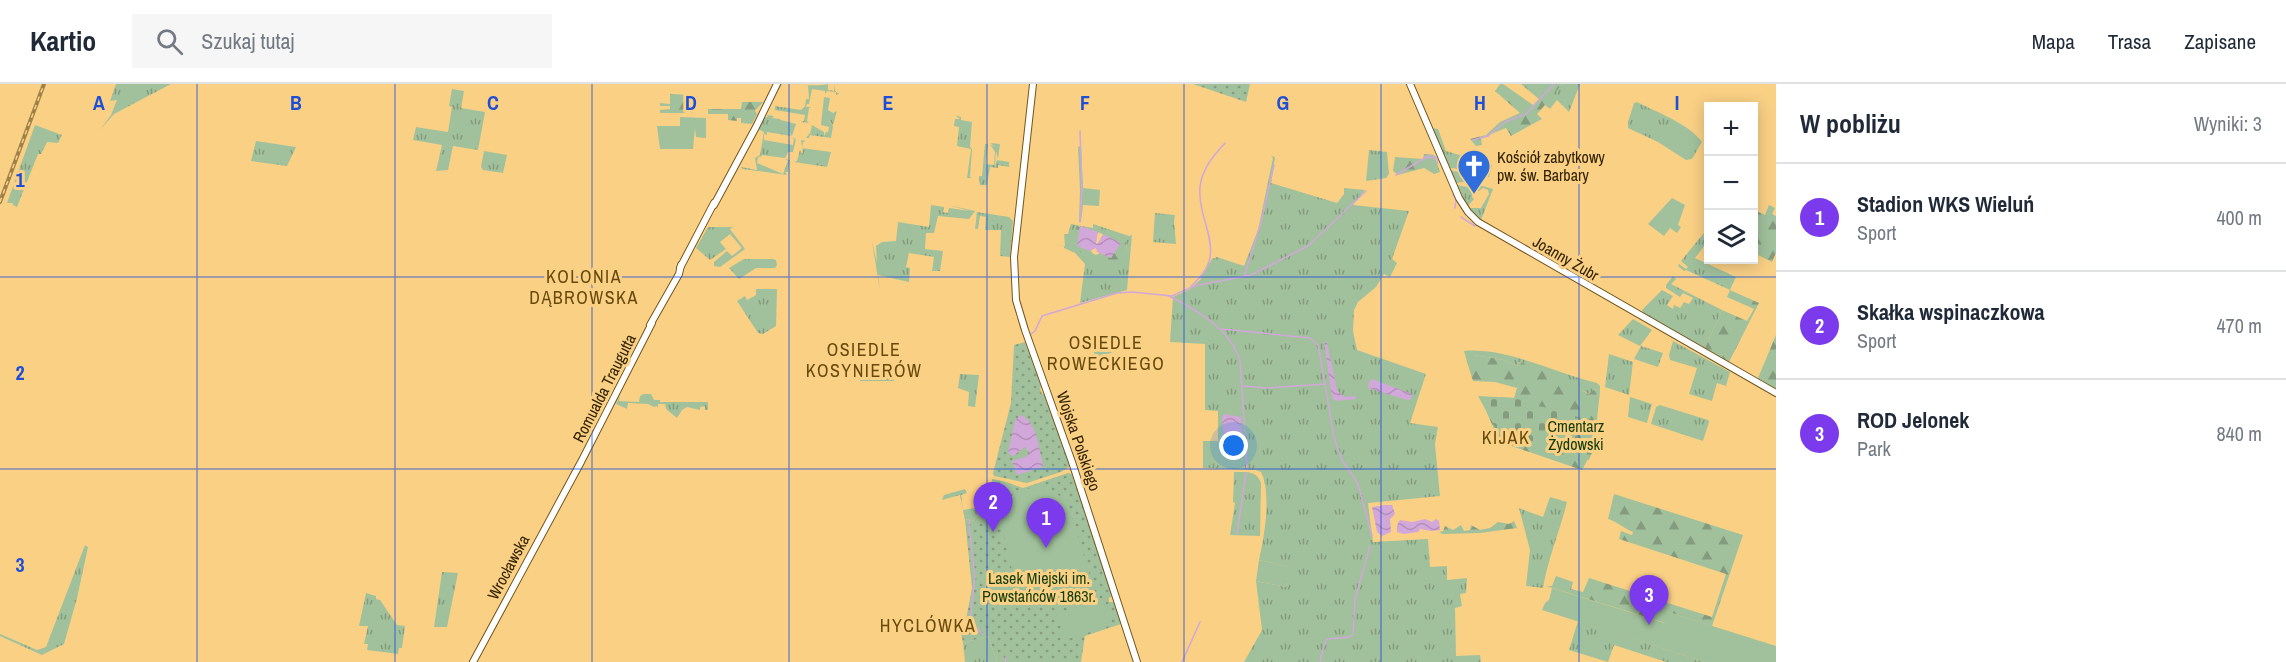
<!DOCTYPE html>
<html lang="pl">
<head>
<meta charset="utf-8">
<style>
	:root { --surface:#fff; --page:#f6f6f7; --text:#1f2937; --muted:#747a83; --line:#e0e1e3; --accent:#7c3aed }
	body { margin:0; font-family:"Archivo Narrow",sans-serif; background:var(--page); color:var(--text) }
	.controls { position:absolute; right:18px; top:18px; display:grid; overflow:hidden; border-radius:0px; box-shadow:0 3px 15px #0003 }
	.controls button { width:54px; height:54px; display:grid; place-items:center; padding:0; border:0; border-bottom:2px solid var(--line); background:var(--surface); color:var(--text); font:30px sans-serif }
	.you { position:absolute; left:1234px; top:362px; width:21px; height:21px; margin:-15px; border:4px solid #fff; border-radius:50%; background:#1a73e8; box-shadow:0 0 0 9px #1a73e833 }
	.badge { display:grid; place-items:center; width:39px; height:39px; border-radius:50%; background:var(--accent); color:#fff; font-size:20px; font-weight:700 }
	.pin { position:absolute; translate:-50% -50px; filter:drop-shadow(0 2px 3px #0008) }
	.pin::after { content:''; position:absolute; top:32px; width:21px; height:18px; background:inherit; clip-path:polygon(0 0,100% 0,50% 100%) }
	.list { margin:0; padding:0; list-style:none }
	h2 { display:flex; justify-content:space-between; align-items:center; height:78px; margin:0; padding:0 24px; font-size:26px }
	h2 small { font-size:20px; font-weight:400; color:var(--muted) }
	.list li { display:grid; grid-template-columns:39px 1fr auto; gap:18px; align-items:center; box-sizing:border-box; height:108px; padding:0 24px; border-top:2px solid var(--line) }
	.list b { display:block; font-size:22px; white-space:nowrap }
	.list p { margin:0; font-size:20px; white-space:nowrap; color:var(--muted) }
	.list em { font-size:20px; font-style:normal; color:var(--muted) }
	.icon { flex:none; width:33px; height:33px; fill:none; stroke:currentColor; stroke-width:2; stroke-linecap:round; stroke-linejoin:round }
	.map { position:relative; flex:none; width:1776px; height:578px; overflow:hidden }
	header { display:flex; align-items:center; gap:36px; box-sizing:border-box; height:84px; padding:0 30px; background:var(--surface); border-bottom:2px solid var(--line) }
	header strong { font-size:28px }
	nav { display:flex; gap:33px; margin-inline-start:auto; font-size:21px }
	.search { width:420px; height:54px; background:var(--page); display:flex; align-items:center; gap:15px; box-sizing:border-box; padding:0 21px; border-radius:0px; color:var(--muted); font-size:22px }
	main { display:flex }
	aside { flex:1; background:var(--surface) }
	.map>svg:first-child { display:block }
	.grass { fill:url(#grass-tufts) }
	.forest { fill:url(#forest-firs) }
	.cemetery { fill:url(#cemetery-stones) }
	.park { fill:url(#park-dots) }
	.garden { fill:#a1c19c }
	.water { fill:url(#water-waves) }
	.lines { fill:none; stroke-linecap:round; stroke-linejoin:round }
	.stream { stroke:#d2a7da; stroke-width:1.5 }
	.secondary-casing { stroke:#73561b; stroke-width:8 }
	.secondary { stroke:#fff; stroke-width:6 }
	.rail-casing { stroke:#9f814a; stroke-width:4 }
	.rail { stroke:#fad085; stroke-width:1.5; stroke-dasharray:4.5; stroke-linecap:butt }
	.grid { fill:none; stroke:#1d4ed8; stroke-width:1.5; stroke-opacity:0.55 }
	.labels { text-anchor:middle; stroke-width:6; stroke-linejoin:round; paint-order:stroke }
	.poi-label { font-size:16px; fill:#322202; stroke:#fad085; text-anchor:start }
	.street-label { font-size:16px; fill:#322202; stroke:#fad085 }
	.park-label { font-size:16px; fill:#113c0a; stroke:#fad085 }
	.neighbourhood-label { font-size:18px; letter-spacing:1.5px; fill:#674a0b; stroke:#fad085 }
	.grid-label { font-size:20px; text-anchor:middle; font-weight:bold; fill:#1d4ed8; stroke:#fad085; stroke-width:6; stroke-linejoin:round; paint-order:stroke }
</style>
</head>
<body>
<header>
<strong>Kartio</strong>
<div class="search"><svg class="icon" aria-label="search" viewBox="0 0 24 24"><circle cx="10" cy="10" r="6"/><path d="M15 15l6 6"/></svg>Szukaj tutaj</div>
<nav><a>Mapa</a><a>Trasa</a><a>Zapisane</a></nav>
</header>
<main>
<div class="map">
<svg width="1776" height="578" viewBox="0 0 1776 578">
	<defs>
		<pattern id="grass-tufts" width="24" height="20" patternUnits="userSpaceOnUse" patternTransform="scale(1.5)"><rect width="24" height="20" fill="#a1c19c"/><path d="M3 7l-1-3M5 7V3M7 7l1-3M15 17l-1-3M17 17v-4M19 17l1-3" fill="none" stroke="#849c7d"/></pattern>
		<pattern id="forest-firs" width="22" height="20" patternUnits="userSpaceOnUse" patternTransform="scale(1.5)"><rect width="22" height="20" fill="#a1c19c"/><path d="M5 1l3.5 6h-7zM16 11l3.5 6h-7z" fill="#849c7d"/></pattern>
		<pattern id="cemetery-stones" width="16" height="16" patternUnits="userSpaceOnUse" patternTransform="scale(1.5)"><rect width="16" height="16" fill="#a1c19c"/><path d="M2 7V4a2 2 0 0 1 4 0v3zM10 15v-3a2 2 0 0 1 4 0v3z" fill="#849c7d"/></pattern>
		<pattern id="park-dots" width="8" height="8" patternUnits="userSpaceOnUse" patternTransform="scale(1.5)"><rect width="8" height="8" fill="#a1c19c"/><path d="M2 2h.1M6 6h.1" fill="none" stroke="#849c7d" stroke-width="1.8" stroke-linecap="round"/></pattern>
		<pattern id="water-waves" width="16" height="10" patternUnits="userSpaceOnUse" patternTransform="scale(1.5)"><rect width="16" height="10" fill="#d2a7da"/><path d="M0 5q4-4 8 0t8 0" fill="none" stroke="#b58fb9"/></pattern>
	</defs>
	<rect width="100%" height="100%" fill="#fad085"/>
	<g class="grass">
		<polygon points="116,0 171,0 114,30 100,46 111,31 117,16 110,17"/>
		<path d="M781,0C793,0 819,3 828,0V6L834,7V0L835,7L839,10L836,11V8L827,7L825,10V7L812,5L809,20H807L806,23H811L809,24L807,37L809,39L801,38L804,37L805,31L775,26V22L801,26L805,22L806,15H809L808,1L782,0L779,6Z"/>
		<polygon points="1562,0 1580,0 1569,28 1552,11"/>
		<polygon points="452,5 464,7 461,24 485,28 478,66 453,62 448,86 436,87 442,61 413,56 416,43 448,48 452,23 449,22"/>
		<polygon points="824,13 830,14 828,26 833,29 837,27 833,41 827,34 833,42 831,54 810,51 809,54 806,54 809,50 806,49 810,50 812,41 824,48 824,52 826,48 828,48 829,43 821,41"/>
		<path d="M1637,18C1658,29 1688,39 1702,58L1692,75L1686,76L1658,58L1628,44V38L1634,19Z"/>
		<polygon points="767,31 774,32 772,34 780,35 784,41 781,36 796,40 792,52 788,46 791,52 767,48 767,51 764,50 764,56 793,61 794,55 791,53 796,55 793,68 788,68 785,74 762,71 761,73 758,73 757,79 783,90 788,77 785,75 790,76 788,88 785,88 787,91 743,85 741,83 757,86 755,74 760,71 764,48 758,45 764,33 768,33"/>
		<polygon points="955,31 961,33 961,36 972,38 970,63 972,65 970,93 972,94 967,94 971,65 957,62 959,43 954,42 955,35 960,35"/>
		<polygon points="35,41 62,51 58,59 47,58 41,70 38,70 17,123 13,121 13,119 7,119"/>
		<path d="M1432,44L1438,45L1446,67L1480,77L1479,83L1482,84L1484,78L1492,81L1489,93C1483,91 1454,83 1449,84Z"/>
		<polygon points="801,56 806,57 803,58 802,64 831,68 827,83 794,78 797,77 800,66 803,70"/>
		<polygon points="256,57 296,63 287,82 251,77"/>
		<polygon points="991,59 1000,60 998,75 996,67 995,82 997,76 1009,78 1009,83 998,81 998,84 990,83 987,101 980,101 979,92 982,92 985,60 988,60 986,80 994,81 995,68 990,60 994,63"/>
		<polygon points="1081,62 1083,104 1100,106 1099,122 1083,121 1081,138 1079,138 1080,106 1078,63"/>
		<polygon points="1369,66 1387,68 1389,90 1386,94 1366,97"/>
		<polygon points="484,67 507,71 503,89 483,86 481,83"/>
		<path d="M1271,72L1275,73L1271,99L1337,119L1344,110V104L1365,106L1353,121L1409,127L1392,175L1397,179L1390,193L1384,190L1376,203L1358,218L1354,226L1353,247L1357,266L1426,290L1410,339L1438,343L1435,360L1440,412L1368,419L1373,458L1428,455L1430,483L1447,482V496L1467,494L1466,509L1460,510L1462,522L1455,524L1456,572L1480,571L1481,578H1244L1262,546L1256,497L1286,503L1289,483L1259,476C1264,454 1272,410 1261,388L1255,386L1203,384V357H1218V327L1205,326V260L1170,258L1173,213L1190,205L1201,195L1200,193L1212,175L1217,173L1244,182L1258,146L1273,74Z"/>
		<polygon points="1450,86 1475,92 1479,101 1493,105 1481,136 1469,124 1481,124 1489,110 1488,106 1483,104 1479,107 1473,106 1472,113 1474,115 1468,122 1457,101 1477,105 1477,103 1463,98 1456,99"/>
		<polygon points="931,121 944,123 943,128 948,129 949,124 970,127 948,121 975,127 969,135 938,132 934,149 926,149 925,165 943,167 940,187 932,187 934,173 909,169 906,183 910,184 909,198 878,191 880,207 872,158 877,179 876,162 882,158 896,157 898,138 929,143"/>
		<polygon points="977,128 1009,133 1013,137 1010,173 1000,172 1001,146 985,146 986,133 980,132 978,145 975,145"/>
		<polygon points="1155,129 1175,131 1174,137 1176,160 1153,158"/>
		<polygon points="1071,140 1082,142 1078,142 1094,173 1130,168 1127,168 1126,156 1093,144 1093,140 1129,152 1132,151 1127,206 1080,219 1085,180 1075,169 1064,164 1064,162 1045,159 1065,162 1064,150 1068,150"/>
		<polygon points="708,143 733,143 730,145 745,165 720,183 714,182 714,178 727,167 732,172 742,164 730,150 720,158 726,165 710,176 696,164"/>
		<polygon points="1708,144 1708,157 1695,174 1736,193 1730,206 1686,186 1684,187 1678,182 1679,180 1686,185 1688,183 1681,177"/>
		<polygon points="744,175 773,175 776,176 777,181 775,184 756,184 739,195 729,184"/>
		<polygon points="1673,192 1676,195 1671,200 1722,226 1705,264 1729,279 1644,232 1642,226 1662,206 1673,212 1667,221 1673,225 1674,221 1680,224 1684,218 1689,220 1693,214 1683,209 1680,213 1666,204 1666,201"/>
		<polygon points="756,205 777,205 776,242 763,250 758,249 737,217 745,212 747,216 756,211"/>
		<polygon points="1633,235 1652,246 1640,262 1618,251"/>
		<polygon points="1673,257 1730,288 1726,302 1717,299 1712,317 1689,310 1697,284 1670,276 1669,271"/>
		<polygon points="1641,262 1663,269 1658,283 1634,275"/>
		<path d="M1464,267C1506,263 1556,289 1597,299L1600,302V307L1595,305L1590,310L1519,278L1517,282L1504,276L1474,271V278H1467Z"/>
		<polygon points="1609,270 1633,278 1629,311 1605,303"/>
		<polygon points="861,284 894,284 894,297 860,297"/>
		<polygon points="960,290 979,291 975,323 968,322 969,308 958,304"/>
		<polygon points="644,310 651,310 654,316 660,316 660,318 708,318 708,326 705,326 705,322 700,323 700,326 687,323 682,326 677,334 666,325 665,320 658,320 658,325 657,322 654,323 648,320 628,319 627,325 616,320 620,311 619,317 639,318 640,312"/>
		<polygon points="1630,313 1652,320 1647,339 1628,333"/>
		<polygon points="1660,321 1708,336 1709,338 1703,357 1651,340 1656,323"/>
		<path d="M1234,388C1246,388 1257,386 1261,399L1260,452L1230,451L1235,419L1233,418Z"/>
		<polygon points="965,405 967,409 961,411 963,426 975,424 975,422 979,421 992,429 1004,417 997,432 971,437 970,435 965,436 960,411 942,416 944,411"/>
		<path d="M1550,413L1567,418C1560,447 1548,474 1543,504L1526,502L1530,466L1519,424L1543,433Z"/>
		<polygon points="85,461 88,463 77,514 64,560 42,571 0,552 0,550 37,566 46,563"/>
		<polygon points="442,488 458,489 447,543 434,543"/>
		<polygon points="366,509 376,512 376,515 380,516 397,541 405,542 402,564 399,564 398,570 367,566 368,560 364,560 368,542 359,542"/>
		<polygon points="1578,537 1705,578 1666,578 1614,561 1608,578 1569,566"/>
		<polygon points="988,552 997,578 965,578 963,559"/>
	</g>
	<g class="forest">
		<polygon points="1500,0 1503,0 1533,21 1539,15 1521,0 1562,0 1553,11 1557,16 1550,25 1545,21 1537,30 1542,35 1511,52 1506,44 1481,54 1482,61 1476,62 1470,55 1486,51 1500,38 1520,29 1495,7"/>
		<polygon points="670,10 693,11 693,29 660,29 660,26 670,25 670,22 660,22 660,19 670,20"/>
		<polygon points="742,18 763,18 755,27 757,30 752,40 741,39 741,34 737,34 737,37 728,36 728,30 708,30 708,25 741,25"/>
		<polygon points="1424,70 1434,71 1440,88 1434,90 1424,84 1398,91 1393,87 1395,73 1423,75"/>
		<polygon points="1769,121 1775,124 1772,130 1776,132 1776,169 1772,178 1754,169 1754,126 1765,131"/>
		<polygon points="1077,142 1080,143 1076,161 1096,171 1100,169 1112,174 1103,150 1084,144 1082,142 1098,145 1126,156 1127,168 1130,168 1123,186 1074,165 1071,161 1072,152"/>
		<polygon points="1730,206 1759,219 1729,278 1705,264 1722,226 1747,237 1754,225 1727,213"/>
		<polygon points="1776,251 1776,305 1758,294"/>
		<polygon points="1474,271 1504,276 1517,282 1519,278 1577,299 1581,306 1589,310 1595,305 1600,307 1594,364 1582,386 1500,358 1486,327 1501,330 1500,313 1514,314 1517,304 1495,298 1473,297 1467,278 1473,278"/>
		<path d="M1614,410L1743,451L1712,542L1668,528L1665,539L1546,502H1552L1556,492L1573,498L1571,505L1583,508L1589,494L1712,533L1726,490L1619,455L1621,447L1632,451L1633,448C1623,444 1618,438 1608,435Z"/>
		<polygon points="1514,437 1517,444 1480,449 1443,450 1439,448 1443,447 1445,442 1453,446 1461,441 1464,447 1470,446 1471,441 1480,446 1490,444 1498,438 1509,440"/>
	</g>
	<polygon class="cemetery" points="1478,312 1514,314 1598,339 1594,364 1589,376 1496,345"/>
	<g class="park">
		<polygon points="1193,0 1250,0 1246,18"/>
		<polygon points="1025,258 1041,302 1040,305 1042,310 1044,310 1070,382 1061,388 1027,399 994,392 993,389 1011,319 1014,261"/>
		<polygon points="1068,389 1072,390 1112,512 1109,514 1109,518 1114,518 1121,540 1085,552 1081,578 997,578 988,552 963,559 960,542 965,541 972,504 965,436 970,435 971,437 997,431 1004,414 997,414 992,410 992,395 1003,397 1023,404"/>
	</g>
	<g class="garden">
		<polygon points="680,33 706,34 706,54 696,53 695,44 693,65 660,65 657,42 680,42"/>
		<polygon points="1671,38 1699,56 1688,72 1660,54"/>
		<polygon points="1672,114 1685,121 1678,141 1681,143 1677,149 1670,144 1664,152 1648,140"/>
		<polygon points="1114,251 1119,266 1096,274 1091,259"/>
		<path d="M1039,401L1066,415L1090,491L1077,517L1045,524L1021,512L1007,470L1010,466L1007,454H1004C1004,448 1000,440 1001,435C1006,415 1021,406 1039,401Z"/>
		<polygon points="1259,476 1290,483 1286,503 1256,497"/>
		<polygon points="1552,504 1664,539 1668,528 1776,562 1776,578 1705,578 1542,526 1545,519 1549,516"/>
		<polygon points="1104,515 1112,541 1065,556 1057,530"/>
	</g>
	<g class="water">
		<polygon points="1080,142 1098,148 1096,160 1098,159 1103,150 1121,159 1111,174 1097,168 1096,164 1090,167 1077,162"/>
		<polygon points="1324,258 1327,259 1337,306 1344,313 1355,312 1356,315 1336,317 1332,314"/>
		<polygon points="1372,295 1412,310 1411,315 1407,316 1368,304 1369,298"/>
		<polygon points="1224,330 1241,333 1242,354 1240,357 1224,356 1222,334"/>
		<path d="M1020,331C1037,336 1039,366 1043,381L1042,383L1017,391L1012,377L1027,372L1029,368L1025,363L1013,372L1008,369L1015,337Z"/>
		<polygon points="1385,421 1392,421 1395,430 1390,435 1391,448 1382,452 1377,448 1372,423"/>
		<polygon points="1425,435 1432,438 1436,435 1439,437 1440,446 1431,447 1420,445 1418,448 1404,450 1397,448 1397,441 1400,436 1412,438"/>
	</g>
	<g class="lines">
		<g class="stream">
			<polyline points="1080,47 1082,104 1080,138"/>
			<polyline points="1473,56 1488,52 1505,38 1526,30 1554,0"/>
			<polyline points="1428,74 1436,73 1438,79"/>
			<polyline points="1396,91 1430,71"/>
			<polyline points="1453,110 1456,116 1455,124"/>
			<polyline points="1461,133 1475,142"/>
			<polyline points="1244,193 1261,138 1274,81"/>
			<path d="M1191,202C1231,169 1197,141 1200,103C1202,85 1213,72 1225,59"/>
			<path d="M1169,212C1198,227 1229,244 1240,276L1247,384"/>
			<polyline points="1222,245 1310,254 1318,261 1325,299"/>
			<polyline points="1031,250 1035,247 1042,232 1117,209 1132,208 1172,212 1194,202 1251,191 1308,162 1366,107"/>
			<polyline points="1243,302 1268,304 1325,300 1334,354 1342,376 1358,400 1372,452"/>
			<polyline points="970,436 969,441 975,493 970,536 982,550"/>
			<polyline points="1237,449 1246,389"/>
			<polyline points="1005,578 1006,573"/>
			<polyline points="1182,578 1200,538"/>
			<polyline points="1320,578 1325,558 1328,555 1350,553 1353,551 1355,515 1370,462"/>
		</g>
		<g class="secondary-casing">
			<g id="secondary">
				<polyline points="1033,0 1014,173 1016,216 1025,246 1072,378 1137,578"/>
				<polyline points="1410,0 1459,114 1468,128 1478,138 1776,309"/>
				<polyline points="714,121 756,43 777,0"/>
				<polyline points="680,184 714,119"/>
				<polyline points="650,241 679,190 681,181"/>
				<polyline points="473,578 581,378 652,239"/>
			</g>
		</g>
		<use href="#secondary" class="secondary"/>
		<g class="rail-casing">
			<polyline id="rail" points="0,118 44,0"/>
		</g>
		<use href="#rail" class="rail"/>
	</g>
	<path class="grid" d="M197,0V578M395,0V578M592,0V578M789,0V578M987,0V578M1184,0V578M1381,0V578M1579,0V578M0,193H1776M0,385H1776"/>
	<defs>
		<g id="church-pin" transform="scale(1.725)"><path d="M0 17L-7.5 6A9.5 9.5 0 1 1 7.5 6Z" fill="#306edc" stroke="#fad085"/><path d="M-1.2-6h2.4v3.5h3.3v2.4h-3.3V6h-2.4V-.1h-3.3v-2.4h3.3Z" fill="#fff"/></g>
	</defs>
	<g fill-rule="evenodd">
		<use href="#church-pin" x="1474" y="82"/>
	</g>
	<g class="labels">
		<g class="poi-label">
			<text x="1497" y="79">Kościół zabytkowy<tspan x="1497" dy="18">pw. św. Barbary</tspan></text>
		</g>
		<g class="street-label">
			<text transform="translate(1566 174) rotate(30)" y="6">Joanny Żubr</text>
			<text transform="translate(604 304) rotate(-63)" y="6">Romualda Traugutta</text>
			<text transform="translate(1079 357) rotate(71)" y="6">Wojska Polskiego</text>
			<text transform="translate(508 483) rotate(-62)" y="6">Wrocławska</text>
		</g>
		<g class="park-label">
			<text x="1576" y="348">Cmentarz<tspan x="1576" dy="18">Żydowski</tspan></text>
			<text x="1039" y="500">Lasek Miejski im.<tspan x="1039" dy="18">Powstańców 1863r.</tspan></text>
		</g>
		<g class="neighbourhood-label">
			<text x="584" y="199">KOLONIA<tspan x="584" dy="21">DĄBROWSKA</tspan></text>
			<text x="1106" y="265">OSIEDLE<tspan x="1106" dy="21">ROWECKIEGO</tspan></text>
			<text x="864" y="272">OSIEDLE<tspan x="864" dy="21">KOSYNIERÓW</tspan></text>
			<text x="1506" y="360">KIJAK</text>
			<text x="928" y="548">HYCLÓWKA</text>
		</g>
	</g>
	<g class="grid-label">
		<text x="99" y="26">A</text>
		<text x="296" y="26">B</text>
		<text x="493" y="26">C</text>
		<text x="691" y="26">D</text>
		<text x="888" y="26">E</text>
		<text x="1085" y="26">F</text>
		<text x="1283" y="26">G</text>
		<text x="1480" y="26">H</text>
		<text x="1677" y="26">I</text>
		<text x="20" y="103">1</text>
		<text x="20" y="296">2</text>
		<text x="20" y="488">3</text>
	</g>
</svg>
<div class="controls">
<button>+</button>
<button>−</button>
<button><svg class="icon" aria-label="layers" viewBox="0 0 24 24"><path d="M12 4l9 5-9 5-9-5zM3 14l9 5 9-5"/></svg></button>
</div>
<div class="you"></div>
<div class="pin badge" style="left:1046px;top:464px">1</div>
<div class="pin badge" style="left:993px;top:448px">2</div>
<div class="pin badge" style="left:1649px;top:541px">3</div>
</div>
<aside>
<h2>W pobliżu<small>Wyniki: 3</small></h2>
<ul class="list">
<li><span class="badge">1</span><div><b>Stadion WKS Wieluń</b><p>Sport</p></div><em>400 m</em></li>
<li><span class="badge">2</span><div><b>Skałka wspinaczkowa</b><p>Sport</p></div><em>470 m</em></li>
<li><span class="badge">3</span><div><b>ROD Jelonek</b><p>Park</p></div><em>840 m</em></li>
</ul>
</aside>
</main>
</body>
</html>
